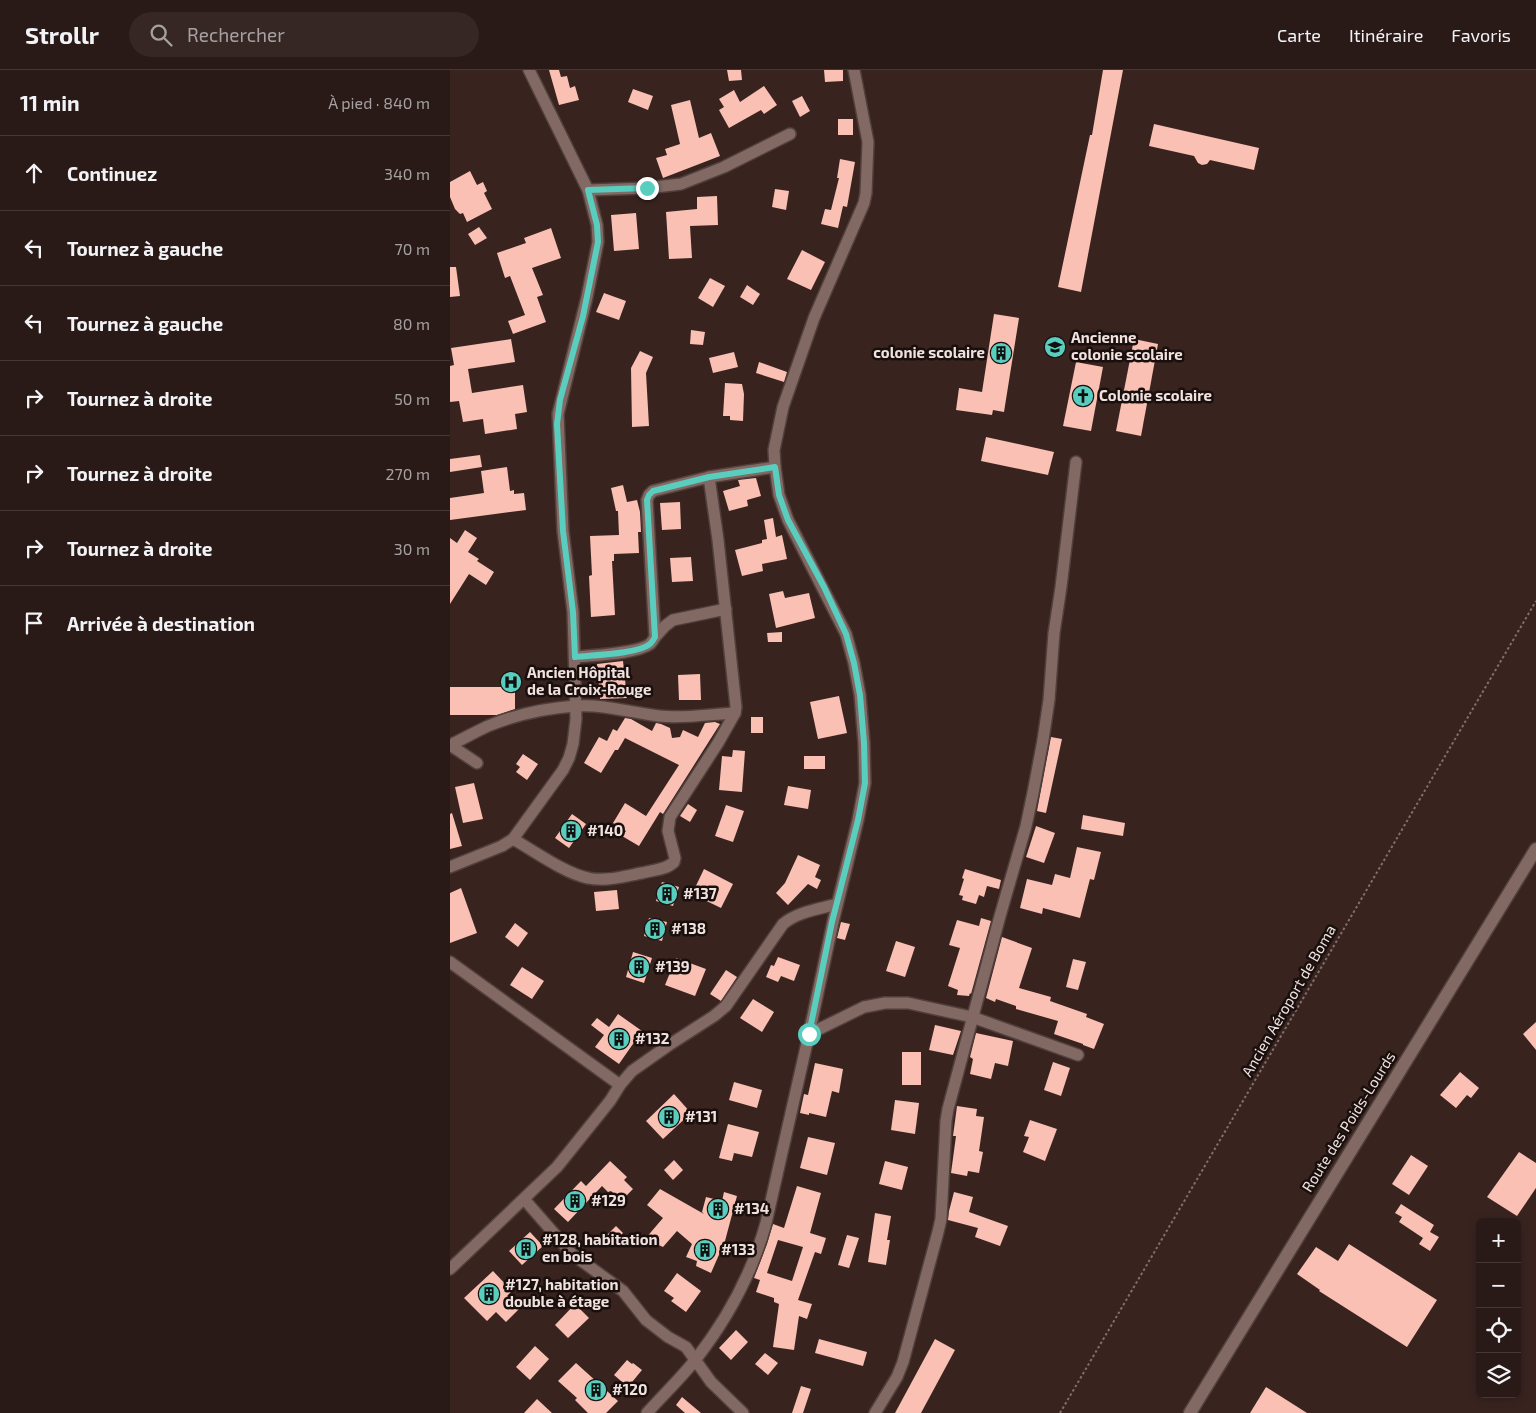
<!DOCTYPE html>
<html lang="fr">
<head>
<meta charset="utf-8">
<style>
	:root { --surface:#2a1a17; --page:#362724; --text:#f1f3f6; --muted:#a5a1a1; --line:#463836 }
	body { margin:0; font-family:"Exo 2",sans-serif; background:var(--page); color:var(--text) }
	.controls { position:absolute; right:15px; bottom:15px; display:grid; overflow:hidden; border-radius:8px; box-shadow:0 2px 8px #0003 }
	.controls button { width:45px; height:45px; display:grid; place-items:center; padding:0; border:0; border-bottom:1px solid var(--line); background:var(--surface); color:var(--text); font:25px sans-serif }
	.stop { position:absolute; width:15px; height:15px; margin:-11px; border:4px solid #59cebe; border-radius:50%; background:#fff }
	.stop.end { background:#59cebe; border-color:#fff; box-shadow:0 1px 5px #0008 }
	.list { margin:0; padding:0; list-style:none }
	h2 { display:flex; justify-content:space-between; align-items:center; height:65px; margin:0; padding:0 20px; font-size:21px }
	h2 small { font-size:16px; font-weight:400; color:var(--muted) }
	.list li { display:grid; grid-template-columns:32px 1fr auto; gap:15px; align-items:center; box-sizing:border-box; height:75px; padding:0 20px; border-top:1px solid var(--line) }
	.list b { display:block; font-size:19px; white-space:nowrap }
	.list em { font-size:16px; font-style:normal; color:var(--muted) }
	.icon { flex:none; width:28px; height:28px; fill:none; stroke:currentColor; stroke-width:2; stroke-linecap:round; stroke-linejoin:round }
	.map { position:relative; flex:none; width:1086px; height:1343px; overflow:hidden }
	header { display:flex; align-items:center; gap:30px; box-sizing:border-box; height:70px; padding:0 25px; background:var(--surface); border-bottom:1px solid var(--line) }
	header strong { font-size:24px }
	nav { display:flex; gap:28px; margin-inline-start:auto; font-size:18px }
	.search { width:350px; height:45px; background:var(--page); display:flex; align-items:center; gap:12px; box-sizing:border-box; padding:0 18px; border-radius:28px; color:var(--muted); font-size:19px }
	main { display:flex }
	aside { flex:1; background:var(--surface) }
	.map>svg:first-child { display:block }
	.building { fill:#f9c0b3; fill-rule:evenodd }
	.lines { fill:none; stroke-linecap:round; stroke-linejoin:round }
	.minor-casing { stroke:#513f3c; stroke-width:14 }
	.tertiary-casing { stroke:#513f3c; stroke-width:15 }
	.path { stroke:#826f6b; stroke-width:2; stroke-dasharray:2.5 2.5; stroke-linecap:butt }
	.minor { stroke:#826963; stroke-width:11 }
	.tertiary { stroke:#826963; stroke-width:12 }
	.route { stroke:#59cebe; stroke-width:6 }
	.labels { text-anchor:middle; stroke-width:5; stroke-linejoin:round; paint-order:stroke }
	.poi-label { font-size:15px; font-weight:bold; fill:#f1e2df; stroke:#190f0d; text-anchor:start }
	.street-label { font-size:15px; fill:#f1e2df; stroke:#190f0d }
</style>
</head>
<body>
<header>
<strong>Strollr</strong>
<div class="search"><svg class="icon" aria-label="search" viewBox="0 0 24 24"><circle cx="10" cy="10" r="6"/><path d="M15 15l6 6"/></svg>Rechercher</div>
<nav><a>Carte</a><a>Itinéraire</a><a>Favoris</a></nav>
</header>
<main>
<aside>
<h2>11 min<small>À pied · 840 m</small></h2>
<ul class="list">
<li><svg class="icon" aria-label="ahead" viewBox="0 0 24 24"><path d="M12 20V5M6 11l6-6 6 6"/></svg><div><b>Continuez</b></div><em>340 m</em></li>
<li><svg class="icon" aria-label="left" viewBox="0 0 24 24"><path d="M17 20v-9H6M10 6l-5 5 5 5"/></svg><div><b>Tournez à gauche</b></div><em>70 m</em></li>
<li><svg class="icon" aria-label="left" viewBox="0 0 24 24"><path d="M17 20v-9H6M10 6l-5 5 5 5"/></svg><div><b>Tournez à gauche</b></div><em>80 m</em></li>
<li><svg class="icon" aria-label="right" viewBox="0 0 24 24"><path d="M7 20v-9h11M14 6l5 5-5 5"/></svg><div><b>Tournez à droite</b></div><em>50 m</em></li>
<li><svg class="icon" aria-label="right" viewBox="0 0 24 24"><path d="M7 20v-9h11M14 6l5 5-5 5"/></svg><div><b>Tournez à droite</b></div><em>270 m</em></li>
<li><svg class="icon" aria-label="right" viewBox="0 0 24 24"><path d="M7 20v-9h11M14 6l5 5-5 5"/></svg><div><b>Tournez à droite</b></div><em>30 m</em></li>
<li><svg class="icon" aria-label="arrive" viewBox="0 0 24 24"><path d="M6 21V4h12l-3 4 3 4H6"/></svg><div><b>Arrivée à destination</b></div></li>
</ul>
</aside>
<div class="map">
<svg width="1086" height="1343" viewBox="0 0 1086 1343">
	<rect width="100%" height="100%" fill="#38231f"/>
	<g class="building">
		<polygon points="99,0 109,0 111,7 117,6 120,18 125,16 129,30 109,35"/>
		<polygon points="277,0 291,0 292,10 279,11"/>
		<polygon points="374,0 393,0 393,11 375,12"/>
		<polygon points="653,0 673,0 631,222 608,217 640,65 642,65"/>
		<polygon points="314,16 327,35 314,44 311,40 279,58 269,40 274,37 269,29 284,20 290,32"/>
		<polygon points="183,19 203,26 198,40 178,32"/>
		<polygon points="352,26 360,41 350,47 342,31"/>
		<polygon points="240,30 249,68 261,63 270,86 213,108 206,88 217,85 215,79 230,74 221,35"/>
		<rect x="388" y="49" width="15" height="16"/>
		<polygon points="704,54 809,78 804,100 760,90 757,94 752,95 748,93 744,86 699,76"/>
		<polygon points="390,89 405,92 397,137 393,136 388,158 371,154 375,139 381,140 389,108 387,108"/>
		<polygon points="20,101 27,115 33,112 37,121 34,123 42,139 17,152 13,143 10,144 5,139 0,127 0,112"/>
		<polygon points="325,119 339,121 336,140 322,137"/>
		<polygon points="267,126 268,155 240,156 242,188 219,189 216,142 247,139 247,127"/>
		<polygon points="186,143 189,179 164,181 161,145"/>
		<polygon points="29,157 37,168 25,175 18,164"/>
		<polygon points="101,158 111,188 82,198 93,225 87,227 96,252 63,264 58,251 75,245 60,206 55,208 47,183 76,173 74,168"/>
		<polygon points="352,180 375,192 361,220 337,209"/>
		<polygon points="0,197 6,197 10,226 0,227"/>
		<polygon points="260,208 275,216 263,237 248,228"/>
		<polygon points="297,215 310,224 303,235 290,227"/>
		<polygon points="154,223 176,231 169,250 146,242"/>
		<polygon points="544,244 569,248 554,342 543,340 542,345 506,340 509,318 532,322"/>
		<polygon points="241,260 255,262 253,275 240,274"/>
		<polygon points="61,269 65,292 18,299 22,323 73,315 77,342 65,344 67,359 35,364 33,349 13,352 9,331 0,332 0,296 4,295 1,278"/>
		<polygon points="684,269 708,274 691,366 666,361"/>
		<polygon points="190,281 203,287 196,303 199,356 182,357 181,298"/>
		<polygon points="284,282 288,297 263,303 259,288"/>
		<polygon points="309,292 337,302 334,312 306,303"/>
		<polygon points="626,292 653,297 641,361 613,356"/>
		<polygon points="275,313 292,314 294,324 293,351 280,350 280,346 273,346"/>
		<polygon points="536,367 604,382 598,405 531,391"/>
		<polygon points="30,385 32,397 0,402 0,389"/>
		<polygon points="57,397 60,421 64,420 64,424 74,423 76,440 0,450 0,428 34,423 31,401"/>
		<polygon points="306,408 311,426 297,430 298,436 279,441 273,421 290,416 288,410"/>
		<polygon points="173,415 177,432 187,430 190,442 191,462 188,462 189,483 164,484 164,491 162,491 165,545 141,547 139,506 142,505 140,466 169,465 168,441 166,441 161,418"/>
		<polygon points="230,432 231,459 212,460 210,433"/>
		<polygon points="323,448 326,467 332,465 337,489 312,494 313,501 292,506 285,480 312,473 312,470 317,469 314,450"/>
		<polygon points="15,460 27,468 18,482 29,489 27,491 44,502 36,515 19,504 0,534 0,468 7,473"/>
		<polygon points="241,487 243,511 222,512 220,488"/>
		<polygon points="333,521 335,528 359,523 365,548 326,558 319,524"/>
		<polygon points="332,562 332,572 318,572 317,563"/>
		<polygon points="173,591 177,628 150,629 147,594"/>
		<polygon points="250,604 251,630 229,630 228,605"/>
		<polygon points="0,617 65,617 65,639 47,645 0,645"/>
		<polygon points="389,626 397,663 368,669 360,632"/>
		<rect x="301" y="647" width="12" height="16"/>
		<polygon points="175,648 181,649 202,661 206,653 211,654 220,658 222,668 230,667 233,660 248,667 255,653 265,652 270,654 213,744 210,742 189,776 172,766 176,761 163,753 175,733 196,746 229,695 175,668 168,680 165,680 151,703 134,693 149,667 157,671 163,659 167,661"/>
		<polygon points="601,667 612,669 596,743 587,741"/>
		<polygon points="283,680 295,681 292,722 269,720 272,686 282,687"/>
		<polygon points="73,684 88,694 77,710 66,702 70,697 66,694"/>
		<rect x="354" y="686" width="21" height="13"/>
		<polygon points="24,713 33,749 13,753 5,717"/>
		<polygon points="338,716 361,720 358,739 334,735"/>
		<polygon points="238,734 247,740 240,752 230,746"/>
		<polygon points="276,735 294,741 283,772 265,766"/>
		<polygon points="2,743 12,776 0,779 0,744"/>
		<polygon points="122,744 136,754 119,778 105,768"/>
		<polygon points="633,745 675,753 673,766 631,759"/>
		<polygon points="586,756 605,763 594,793 576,787"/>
		<polygon points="627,777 651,782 644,810 640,809 630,848 593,838 592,844 570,838 577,809 602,815 605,804 620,808"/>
		<polygon points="348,785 370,795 365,807 371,810 367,819 358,814 338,835 326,823 335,813"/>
		<polygon points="254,799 283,814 271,838 242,824"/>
		<polygon points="515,799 551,810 549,819 537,816 534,827 529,825 526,834 512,830 513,826 509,825 514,809 512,808"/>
		<polygon points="212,812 229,817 223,836 206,831"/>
		<polygon points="11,818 27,863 0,873 0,823"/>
		<polygon points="167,820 169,839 146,841 144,822"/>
		<polygon points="199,848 217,852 212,871 194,866"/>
		<polygon points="531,848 541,851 521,924 520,923 519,926 507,925 508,920 498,916 510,878 499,875 507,850 529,856"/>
		<polygon points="391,852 400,854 395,870 387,868"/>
		<polygon points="65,853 78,863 68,877 55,867"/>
		<polygon points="552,867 582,878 569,918 601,927 600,931 637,944 636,947 654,954 644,979 633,975 633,974 604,964 608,951 566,939 566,936 546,929 545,932 536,928"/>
		<polygon points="446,871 465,877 455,907 436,901"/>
		<polygon points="183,882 202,888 194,913 176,907"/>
		<polygon points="328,887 350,895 344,911 331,906 328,912 316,907 321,895 324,896"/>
		<polygon points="226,888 256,899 245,926 215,915"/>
		<polygon points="623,889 636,892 628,920 616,917"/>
		<polygon points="72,897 94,911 82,929 60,915"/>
		<polygon points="276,900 287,907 271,931 260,924"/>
		<polygon points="303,929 324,942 312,962 290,948"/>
		<polygon points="168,944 192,961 169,994 145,977 154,965 141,955 147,948 159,957"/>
		<polygon points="1086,952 1086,980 1073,964"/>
		<polygon points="485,955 511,961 503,985 479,980"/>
		<polygon points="526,963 563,971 558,996 545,993 541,1009 520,1004 523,989 520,987"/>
		<rect x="452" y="982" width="19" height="33"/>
		<polygon points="603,992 620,998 611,1026 594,1020"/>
		<polygon points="365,993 393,999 389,1023 382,1021 376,1047 359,1043 359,1045 350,1043 354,1024 358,1025"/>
		<polygon points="1010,1002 1029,1018 1021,1028 1017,1025 1006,1038 990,1025"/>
		<polygon points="284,1012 312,1020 307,1038 279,1030"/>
		<polygon points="224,1024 241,1043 213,1069 196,1051"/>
		<polygon points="445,1030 469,1033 465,1064 441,1060"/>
		<polygon points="507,1036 527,1039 526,1046 534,1047 529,1081 533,1082 529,1103 518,1101 517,1106 501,1103 506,1066 503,1066"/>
		<polygon points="580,1050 607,1059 595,1091 573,1082 579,1067 574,1066"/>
		<polygon points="278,1054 309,1062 302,1087 284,1083 282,1091 269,1088"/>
		<polygon points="358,1067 385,1073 377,1105 350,1098"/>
		<polygon points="1069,1082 1086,1093 1086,1118 1067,1146 1037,1127"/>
		<polygon points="961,1085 978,1096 959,1125 942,1114"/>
		<polygon points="224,1090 233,1100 223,1110 214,1100"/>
		<polygon points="160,1091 177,1107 174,1110 183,1119 171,1131 161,1121 158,1122 152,1116 118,1152 104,1139 131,1111 136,1116"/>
		<polygon points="435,1091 458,1097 452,1120 429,1114"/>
		<path d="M347,1116L371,1123L360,1163L376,1168L371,1184L365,1182L348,1230L362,1234L357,1249L349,1246L344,1280L323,1277L329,1234L324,1232V1228L306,1222L310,1210L304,1208L317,1174L323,1154L334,1158ZM328,1170L353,1177L342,1211L317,1203Z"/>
		<polygon points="210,1119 254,1144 252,1142 256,1127 272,1131 274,1122 287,1126 275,1171 261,1203 246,1196 247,1191 236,1187 242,1174 227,1161 213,1177 195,1169 213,1148 197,1135"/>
		<polygon points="504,1122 523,1127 519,1142 558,1156 550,1176 525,1167 528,1158 498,1150 499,1141"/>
		<polygon points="951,1134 984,1155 980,1162 989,1167 980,1181 969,1174 973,1168 949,1152 952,1147 945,1143"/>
		<polygon points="425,1143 441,1146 437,1170 440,1170 436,1195 418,1192"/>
		<polygon points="166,1156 173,1163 160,1175 154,1168"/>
		<polygon points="80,1162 93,1176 72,1195 59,1181"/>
		<polygon points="397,1165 409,1168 399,1198 388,1195"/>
		<polygon points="899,1174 987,1230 957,1277 869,1221 870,1220 847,1204 866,1177 888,1191"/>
		<polygon points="43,1201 62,1221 57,1226 69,1239 56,1252 46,1242 37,1251 14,1228"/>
		<polygon points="227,1203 251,1221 236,1242 221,1231 224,1228 214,1221"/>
		<polygon points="125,1234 139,1248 118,1268 105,1255"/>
		<polygon points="286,1260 298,1272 281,1290 269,1278"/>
		<polygon points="369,1269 417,1282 413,1296 365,1283"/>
		<polygon points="485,1269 505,1280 471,1343 445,1343"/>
		<polygon points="85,1276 99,1289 80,1310 66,1297"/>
		<polygon points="315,1283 328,1293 318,1305 305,1294"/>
		<polygon points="177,1290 182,1294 183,1293 192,1300 178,1317 164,1305"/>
		<polygon points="126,1293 168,1331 156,1343 138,1343 125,1330 127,1328 108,1311"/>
		<polygon points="351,1316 361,1319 353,1343 342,1343"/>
		<polygon points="816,1317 857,1343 800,1343"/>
		<polygon points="232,1327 251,1343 235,1343 226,1335"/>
		<polygon points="87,1329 102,1343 74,1343"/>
	</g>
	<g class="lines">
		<g class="minor-casing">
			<g id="minor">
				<polyline points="138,120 197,118 231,114 274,97 340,64"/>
				<polyline points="205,567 215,556 223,550 276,539"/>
				<path d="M125,587C142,585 187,584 200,574C201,573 204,569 205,567L197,430L199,425L203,421L259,407L325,397"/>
				<path d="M0,675C13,669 25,662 38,656C65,645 96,638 126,636C154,634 182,643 209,646C234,649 260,644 285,643"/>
				<polyline points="0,675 27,693"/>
				<path d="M63,769C84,781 116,804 138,808C155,812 175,806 192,803C203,800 216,800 224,792L225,788L218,761L220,747L268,673L285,643L286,637L268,470L259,407"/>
				<polyline points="0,797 52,776 63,769 113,700 119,688 123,674 126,649 123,542 113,461 108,344 137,227 148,172 147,155 138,120 79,0"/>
				<polyline points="0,892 170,1015"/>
				<polyline points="359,964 383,852 408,750 415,713 414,673 410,625 404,593 396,564 338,450 329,425 325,397 324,380 333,337 364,248 414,133 416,123 418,72 404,0"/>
				<polyline points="74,1129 122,1184 173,1221 196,1250 218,1267 236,1277 261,1312 293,1343"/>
				<path d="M0,1199L107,1097L160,1031L170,1015L182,1001L219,975L264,946L276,936L333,854C347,842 369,839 387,834"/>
				<path d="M197,1343C213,1325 231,1308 246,1289C278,1248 302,1204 316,1153L359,964L414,937L435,933H458L522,947L628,985"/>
				<polyline points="425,1343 447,1307 453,1292 488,1162 491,1149 496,1051 498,1039 550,846 576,756 583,723 593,670 599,630 604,563 611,517 626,392"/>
			</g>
		</g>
		<g class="tertiary-casing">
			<polyline id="tertiary" points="740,1343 1086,779"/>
		</g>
		<polyline class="path" points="610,1343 1086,531"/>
		<use href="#minor" class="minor"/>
		<use href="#tertiary" class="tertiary"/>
	</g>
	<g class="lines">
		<path class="route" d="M197,118L138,120L147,155L148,172L133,246L110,330L107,354L113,461L123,542L125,587C142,585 188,584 200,574C201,573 204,569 205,567L197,430L199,425L203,421L259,407L325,397L329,425L338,450L374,517L396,564L404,593L410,625L414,673L415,713L408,750L382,852L359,964"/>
	</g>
	<defs>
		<g id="school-disc" transform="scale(1.125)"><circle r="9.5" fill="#59cebe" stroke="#190f0d"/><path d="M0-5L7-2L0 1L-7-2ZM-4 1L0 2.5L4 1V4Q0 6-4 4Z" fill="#111"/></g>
		<g id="building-disc" transform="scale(1.125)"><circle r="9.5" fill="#59cebe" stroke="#190f0d"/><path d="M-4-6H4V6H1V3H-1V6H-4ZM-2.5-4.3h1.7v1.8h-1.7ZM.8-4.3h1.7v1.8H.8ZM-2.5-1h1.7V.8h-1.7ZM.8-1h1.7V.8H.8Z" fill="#111"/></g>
		<g id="church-disc" transform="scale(1.125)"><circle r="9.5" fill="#59cebe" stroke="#190f0d"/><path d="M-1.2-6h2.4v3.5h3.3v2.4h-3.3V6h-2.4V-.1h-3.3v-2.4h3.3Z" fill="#111"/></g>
		<g id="hospital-disc" transform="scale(1.125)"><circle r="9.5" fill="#59cebe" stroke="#190f0d"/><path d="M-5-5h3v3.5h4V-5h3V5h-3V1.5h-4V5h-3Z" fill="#111"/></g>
	</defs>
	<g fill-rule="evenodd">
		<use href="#school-disc" x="605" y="277"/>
		<use href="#building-disc" x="551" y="283"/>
		<use href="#church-disc" x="633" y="326"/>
		<use href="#hospital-disc" x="61" y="612"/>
		<use href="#building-disc" x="121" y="761"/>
		<use href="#building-disc" x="217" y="824"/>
		<use href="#building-disc" x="205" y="859"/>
		<use href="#building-disc" x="189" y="897"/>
		<use href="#building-disc" x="169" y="969"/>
		<use href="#building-disc" x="219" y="1047"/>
		<use href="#building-disc" x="125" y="1131"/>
		<use href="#building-disc" x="268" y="1139"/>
		<use href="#building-disc" x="76" y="1179"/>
		<use href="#building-disc" x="255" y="1180"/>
		<use href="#building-disc" x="39" y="1224"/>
		<use href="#building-disc" x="146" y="1320"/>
	</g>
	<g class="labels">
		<g class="poi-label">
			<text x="621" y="273">Ancienne<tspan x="621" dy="17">colonie scolaire</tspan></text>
			<text x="535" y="288" text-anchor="end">colonie scolaire</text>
			<text x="649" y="331">Colonie scolaire</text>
			<text x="77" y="608">Ancien Hôpital<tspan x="77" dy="17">de la Croix-Rouge</tspan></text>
			<text x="137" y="766">#140</text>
			<text x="233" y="829">#137</text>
			<text x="221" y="864">#138</text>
			<text x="205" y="902">#139</text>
			<text x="185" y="974">#132</text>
			<text x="235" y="1052">#131</text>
			<text x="141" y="1136">#129</text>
			<text x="284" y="1144">#134</text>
			<text x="92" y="1175">#128, habitation<tspan x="92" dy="17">en bois</tspan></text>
			<text x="271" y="1185">#133</text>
			<text x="55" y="1220">#127, habitation<tspan x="55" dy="17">double à étage</tspan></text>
			<text x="162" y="1325">#120</text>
		</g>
		<g class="street-label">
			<text transform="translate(839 931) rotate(-60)" y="5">Ancien Aéroport de Boma</text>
			<text transform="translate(899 1052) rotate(-58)" y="5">Route des Poids-Lourds</text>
		</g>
	</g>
</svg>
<div class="controls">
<button>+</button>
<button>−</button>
<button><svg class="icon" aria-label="locate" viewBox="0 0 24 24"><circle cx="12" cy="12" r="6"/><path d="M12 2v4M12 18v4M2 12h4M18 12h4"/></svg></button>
<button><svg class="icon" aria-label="layers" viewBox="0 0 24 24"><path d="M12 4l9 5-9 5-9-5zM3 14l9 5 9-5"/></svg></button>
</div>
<div class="stop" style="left:359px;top:964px"></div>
<div class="stop end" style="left:197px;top:118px"></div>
</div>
</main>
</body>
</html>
